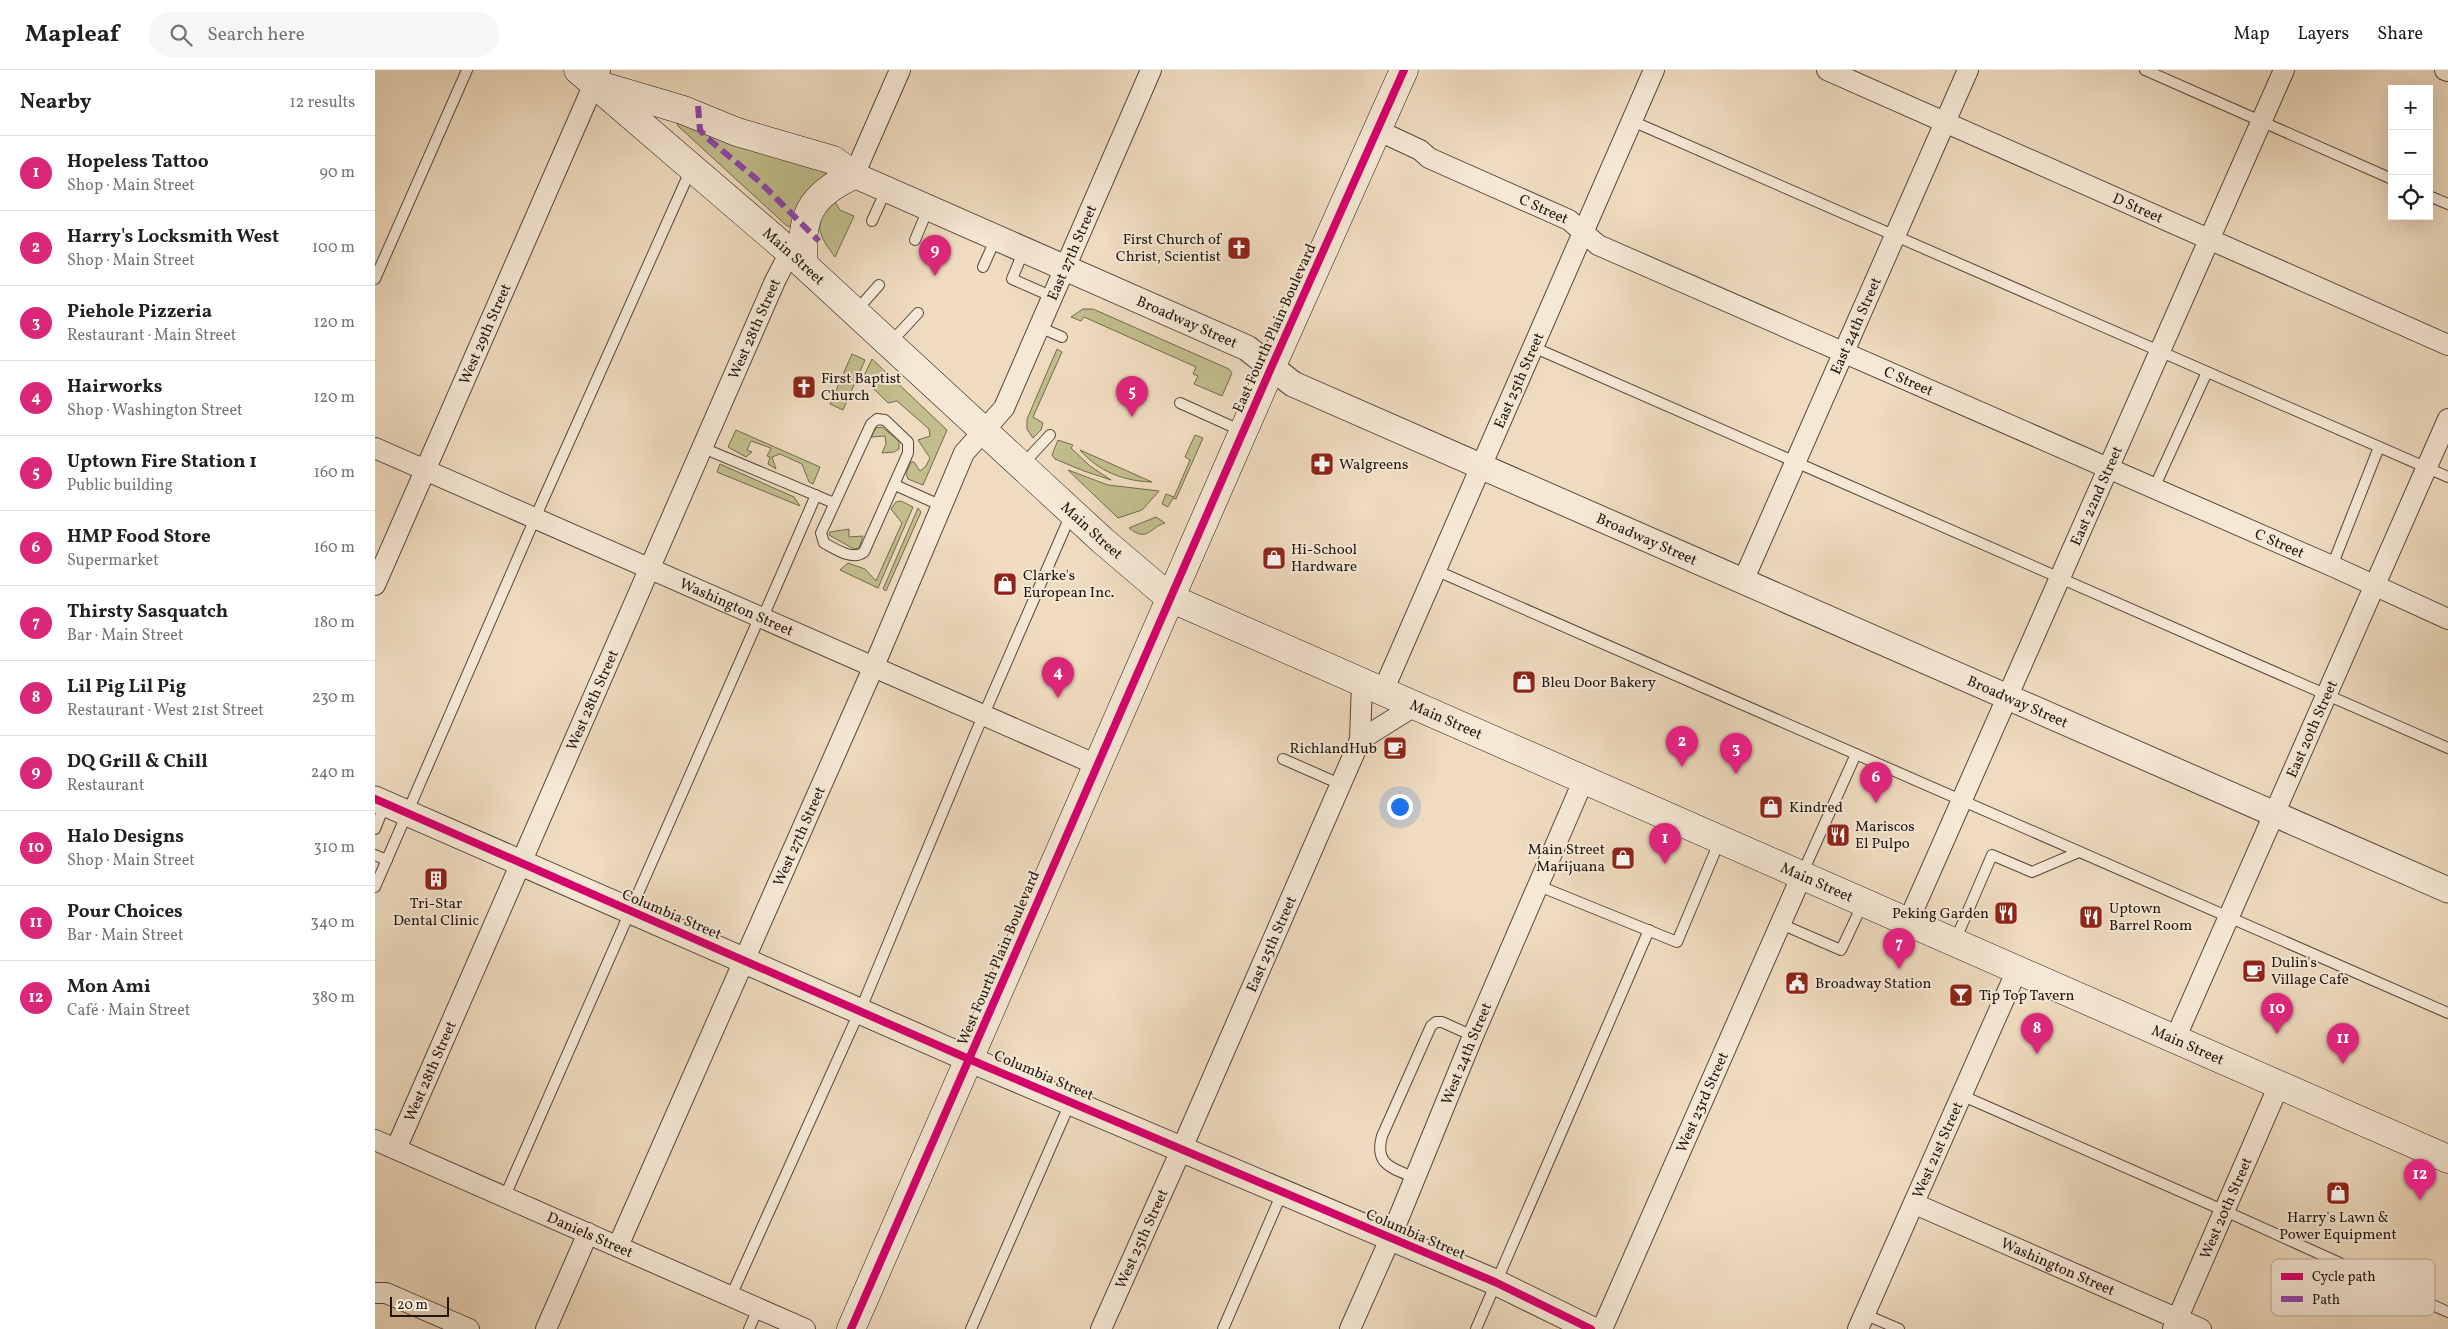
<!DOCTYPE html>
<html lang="en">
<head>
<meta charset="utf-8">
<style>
	:root { --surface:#fff; --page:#f6f6f6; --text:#202124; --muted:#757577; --line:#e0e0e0; --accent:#db2777 }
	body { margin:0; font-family:Vollkorn,serif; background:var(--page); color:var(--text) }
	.controls { position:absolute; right:15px; top:15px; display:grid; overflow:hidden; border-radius:0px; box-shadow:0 5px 20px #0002 }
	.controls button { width:45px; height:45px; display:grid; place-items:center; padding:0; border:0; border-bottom:1px solid var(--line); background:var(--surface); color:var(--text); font:25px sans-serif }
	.scale { position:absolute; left:15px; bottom:12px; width:59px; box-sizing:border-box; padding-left:5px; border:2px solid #221711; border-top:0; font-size:14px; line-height:18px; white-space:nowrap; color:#221711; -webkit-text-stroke:4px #f5e8d5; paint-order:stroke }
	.you { position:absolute; left:1024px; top:736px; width:18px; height:18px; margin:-12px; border:4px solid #fff; border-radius:50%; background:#1a73e8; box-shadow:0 0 0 8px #1a73e833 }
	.badge { display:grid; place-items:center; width:32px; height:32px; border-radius:50%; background:var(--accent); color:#fff; font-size:16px; font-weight:700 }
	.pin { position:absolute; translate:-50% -41px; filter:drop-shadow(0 1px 2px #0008) }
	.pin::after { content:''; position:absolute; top:26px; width:18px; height:15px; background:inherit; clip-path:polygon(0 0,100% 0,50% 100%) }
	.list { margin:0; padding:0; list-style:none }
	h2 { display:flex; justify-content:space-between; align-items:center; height:65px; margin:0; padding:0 20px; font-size:21px }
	h2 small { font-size:16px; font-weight:400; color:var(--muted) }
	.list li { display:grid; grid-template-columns:32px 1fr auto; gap:15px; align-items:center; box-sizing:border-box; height:75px; padding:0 20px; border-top:1px solid var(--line) }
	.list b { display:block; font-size:19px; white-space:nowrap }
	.list p { margin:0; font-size:16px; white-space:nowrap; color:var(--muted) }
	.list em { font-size:16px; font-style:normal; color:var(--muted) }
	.icon { flex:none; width:28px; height:28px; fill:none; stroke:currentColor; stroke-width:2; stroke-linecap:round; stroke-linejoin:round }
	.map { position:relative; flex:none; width:2073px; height:1259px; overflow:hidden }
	header { display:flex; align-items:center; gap:30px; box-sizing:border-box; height:70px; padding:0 25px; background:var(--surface); border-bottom:1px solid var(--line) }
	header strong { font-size:24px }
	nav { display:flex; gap:28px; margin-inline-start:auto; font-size:18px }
	.search { width:350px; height:45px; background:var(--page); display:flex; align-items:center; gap:12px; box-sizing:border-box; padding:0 18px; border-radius:28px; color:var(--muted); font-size:19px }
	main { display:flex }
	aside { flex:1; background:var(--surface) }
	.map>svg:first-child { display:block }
	.green { fill:#c1bd8c; stroke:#726a4e }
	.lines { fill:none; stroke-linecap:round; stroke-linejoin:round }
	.service-casing { stroke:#55483c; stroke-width:12 }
	.minor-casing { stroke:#55483c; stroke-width:22 }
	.tertiary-casing { stroke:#55483c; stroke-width:27 }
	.secondary-casing { stroke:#221711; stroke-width:29 }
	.service { stroke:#f5e8d5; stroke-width:10 }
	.minor { stroke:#f5e8d5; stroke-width:20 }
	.tertiary { stroke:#f5e8d5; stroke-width:25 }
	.secondary { stroke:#f5e8d5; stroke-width:28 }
	.quiet { stroke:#8e44ad; stroke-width:6; stroke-dasharray:12 6; stroke-linecap:butt }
	.cycleway-casing { stroke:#f5e8d5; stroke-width:11 }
	.cycleway { stroke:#d6006c; stroke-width:8 }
	.labels { text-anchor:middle; stroke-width:4; stroke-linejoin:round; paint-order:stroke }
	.street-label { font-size:15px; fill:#221711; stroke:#f5e8d5 }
	.poi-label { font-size:15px; fill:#221711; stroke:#f5e8d5; text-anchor:start }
	.key { fill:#f5e8d5; stroke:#b6a99a; stroke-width:1 }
	.key-label { font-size:14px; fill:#221711 }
</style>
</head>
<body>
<header>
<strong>Mapleaf</strong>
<div class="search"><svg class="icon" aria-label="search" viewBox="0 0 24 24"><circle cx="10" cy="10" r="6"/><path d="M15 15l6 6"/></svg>Search here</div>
<nav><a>Map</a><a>Layers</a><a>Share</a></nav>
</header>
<main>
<aside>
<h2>Nearby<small>12 results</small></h2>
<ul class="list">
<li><span class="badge">1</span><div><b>Hopeless Tattoo</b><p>Shop · Main Street</p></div><em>90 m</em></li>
<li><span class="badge">2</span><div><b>Harry's Locksmith West</b><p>Shop · Main Street</p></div><em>100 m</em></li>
<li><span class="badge">3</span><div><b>Piehole Pizzeria</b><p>Restaurant · Main Street</p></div><em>120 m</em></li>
<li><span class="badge">4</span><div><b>Hairworks</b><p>Shop · Washington Street</p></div><em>120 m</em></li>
<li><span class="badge">5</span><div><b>Uptown Fire Station 1</b><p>Public building</p></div><em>160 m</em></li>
<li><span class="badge">6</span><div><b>HMP Food Store</b><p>Supermarket</p></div><em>160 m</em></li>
<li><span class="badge">7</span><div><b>Thirsty Sasquatch</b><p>Bar · Main Street</p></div><em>180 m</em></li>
<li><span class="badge">8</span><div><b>Lil Pig Lil Pig</b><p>Restaurant · West 21st Street</p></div><em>230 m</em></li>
<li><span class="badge">9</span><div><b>DQ Grill &amp; Chill</b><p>Restaurant</p></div><em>240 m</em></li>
<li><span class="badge">10</span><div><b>Halo Designs</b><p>Shop · Main Street</p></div><em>310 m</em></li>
<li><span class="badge">11</span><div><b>Pour Choices</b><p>Bar · Main Street</p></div><em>340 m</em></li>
<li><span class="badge">12</span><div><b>Mon Ami</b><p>Café · Main Street</p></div><em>380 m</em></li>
</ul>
</aside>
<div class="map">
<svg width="2073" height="1259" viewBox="0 0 2073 1259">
	<rect width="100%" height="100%" fill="#efdbbf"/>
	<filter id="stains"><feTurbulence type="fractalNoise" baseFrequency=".004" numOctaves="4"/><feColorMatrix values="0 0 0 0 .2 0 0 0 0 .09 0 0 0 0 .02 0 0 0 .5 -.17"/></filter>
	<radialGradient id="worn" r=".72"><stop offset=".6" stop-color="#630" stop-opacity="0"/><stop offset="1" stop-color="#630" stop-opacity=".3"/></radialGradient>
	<g class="green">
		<polygon points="300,49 453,95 449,112 419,158 412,156 303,56"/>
		<path d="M460,132L465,140L479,146L460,187C445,167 435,152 460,132Z"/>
		<polygon points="708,239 718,239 854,299 857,303 847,326 819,314 823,306 818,304 821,297 709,247 706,251 696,247"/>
		<polygon points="682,279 687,282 658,347 668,353 666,360 658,368 652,359 652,349"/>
		<polygon points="477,284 490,290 468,340 455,334"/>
		<polygon points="497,289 572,360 548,415 533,409 531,403 536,392 539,392 545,401 551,396 555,388 543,370 555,366 554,359 522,331 513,333 488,308"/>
		<polygon points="507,357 524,371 524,379 519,382 507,383 511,374 510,366 496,367 501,358"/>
		<polygon points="361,360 445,397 438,414 434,412 427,394 405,384 397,387 401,399 393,394 395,387 392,386 396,378 376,371 372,380 377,382 371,387 353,377"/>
		<polygon points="820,365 828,368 801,429 798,428 793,437 787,434 791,424 799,427 815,390 810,387"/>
		<polygon points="683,370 698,375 696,378 715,396 736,410 709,401 680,389 677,385"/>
		<path d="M705,380L777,412C749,411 724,402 705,380Z"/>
		<polygon points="345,394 419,427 425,436 342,402"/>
		<polygon points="693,400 733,415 784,421 767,440 743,448"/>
		<polygon points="526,431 538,437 503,518 465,500 473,493 490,499 501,511 527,453 516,439 521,432"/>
		<polygon points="543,438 546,442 511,521 508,519"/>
		<path d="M781,447L790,453C775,457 773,473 754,458Z"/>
		<polygon points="474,459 474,467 488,466 484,478 479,479 454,465 455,462"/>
	</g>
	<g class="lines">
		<g class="service-casing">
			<g id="service">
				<polyline points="1770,0 2017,109"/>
				<polyline points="1257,51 2073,407"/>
				<polyline points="2054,126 2073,134"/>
				<polyline points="497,151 511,120"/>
				<polyline points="540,170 553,139"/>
				<polyline points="649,180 637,209 678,227"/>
				<polyline points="608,197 621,168"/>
				<polyline points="0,209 92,0"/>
				<polyline points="481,241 504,215"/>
				<polyline points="664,257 687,267"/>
				<polyline points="516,272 543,243"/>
				<polyline points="1158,277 2073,678"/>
				<polyline points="805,333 867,361"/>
				<path d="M502,349L510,350L533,372V383L489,482C477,491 461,479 449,473L446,463L496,354Z"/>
				<polyline points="328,378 459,433"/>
				<polyline points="647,395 675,365"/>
				<polyline points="520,415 567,436"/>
				<polyline points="1779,418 1832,302"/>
				<polyline points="1957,496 2004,377"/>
				<polyline points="1060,500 2073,943"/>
				<polyline points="388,547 441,425"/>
				<polyline points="908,689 967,715"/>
				<polyline points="0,759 10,734"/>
				<polyline points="0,785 12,790"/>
				<polyline points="1427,804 1481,684"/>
				<polyline points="1164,816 1302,872 1345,770"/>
				<polyline points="0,817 168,430 316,99"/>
				<polyline points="1406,854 1466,880 1488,833"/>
				<polyline points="1580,871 1617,785 1657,802 1704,782"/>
				<polyline points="1588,1026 1850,1141 2073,1242"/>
				<path d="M1040,1108C1017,1098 999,1095 1007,1066L1056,956L1061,952H1067L1098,966"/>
				<polyline points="130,1126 385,546"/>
				<polyline points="356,1226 490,929 599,667 696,444"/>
				<polyline points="1489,1244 1524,1259"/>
				<polyline points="374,1259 383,1238"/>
				<polyline points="596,1259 695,1033"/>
				<polyline points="848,1259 907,1123"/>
				<polyline points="1101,1259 1274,860"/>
			</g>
		</g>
		<g class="minor-casing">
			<g id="minor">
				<path id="s1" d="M1452,0L2073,275"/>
				<polyline points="2070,0 2073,1"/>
				<path id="s2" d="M1002,60L1045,80L1054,88L1194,150L1223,175L1957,496L2073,549"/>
				<polyline points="479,105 525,0"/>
				<path id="s3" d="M0,378L722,695"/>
				<path id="s4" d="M1368,511L1593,0"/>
				<path id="s5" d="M0,515L225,0"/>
				<path id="s6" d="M1008,621L1279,0"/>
				<polyline points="985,670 1041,635"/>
				<path id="s7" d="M1533,852L1909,0"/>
				<path id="s8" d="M1800,969L2073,349"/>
				<path id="s9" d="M0,1070L430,1259"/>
				<path id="s10" d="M21,1079L400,211L415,182"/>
				<path id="s11" d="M1540,1134L1826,1259"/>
				<path id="s12" d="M243,1176L499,596L589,383L629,338L776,0"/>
				<polyline points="0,1223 11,1223 94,1259"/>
				<polyline points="171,1259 213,1163"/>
				<path id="s13" d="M726,1259L807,1078L985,670L987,612"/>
				<path id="s14" d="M975,1259L1015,1169L1098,966L1209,709"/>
				<path id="s15" d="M1227,1259L1427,805"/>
				<path id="s16" d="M1483,1259L1642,900"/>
				<path id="s17" d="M1798,1259L1904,1015"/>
			</g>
		</g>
		<g class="tertiary-casing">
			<g id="tertiary">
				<path id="s18" d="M479,105L872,278L918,314L2073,820"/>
				<polyline points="0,729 610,996 1120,1212 1216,1259"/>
			</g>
		</g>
		<g class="secondary-casing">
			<g id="secondary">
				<path id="s19" d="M203,0L415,182L727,470L795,528L2073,1089"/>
				<path d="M227,16L308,40L362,62L458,90L479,105C435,125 424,147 429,195"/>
				<polyline points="476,1259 896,298 1029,0"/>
			</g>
		</g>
		<use href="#service" class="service"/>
		<use href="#minor" class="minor"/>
		<use href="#tertiary" class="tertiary"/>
		<use href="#secondary" class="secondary"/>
		<polyline class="quiet" points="323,36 325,60 331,67 385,112 444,171"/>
		<g class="cycleway-casing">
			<g id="cycleway">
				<polyline points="0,729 610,996 1120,1212 1216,1259"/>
				<polyline points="476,1259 896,298 1029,0"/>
			</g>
		</g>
		<use href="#cycleway" class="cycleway"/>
	</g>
	<defs>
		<g id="church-square" transform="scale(1.25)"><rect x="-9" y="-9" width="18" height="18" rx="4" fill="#8f2418" stroke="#f5e8d5"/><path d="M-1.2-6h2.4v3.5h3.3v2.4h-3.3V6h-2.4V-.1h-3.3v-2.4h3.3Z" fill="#fff"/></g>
		<g id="pharmacy-square" transform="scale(1.25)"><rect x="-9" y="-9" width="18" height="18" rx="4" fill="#8f2418" stroke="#f5e8d5"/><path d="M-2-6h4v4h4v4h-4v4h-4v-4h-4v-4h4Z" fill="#fff"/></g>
		<g id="shop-square" transform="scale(1.25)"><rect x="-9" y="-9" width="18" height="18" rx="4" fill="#8f2418" stroke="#f5e8d5"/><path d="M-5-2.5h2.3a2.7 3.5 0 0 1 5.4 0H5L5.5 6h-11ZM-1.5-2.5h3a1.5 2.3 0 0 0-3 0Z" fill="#fff"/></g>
		<g id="cafe-square" transform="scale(1.25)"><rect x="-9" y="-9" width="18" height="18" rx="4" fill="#8f2418" stroke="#f5e8d5"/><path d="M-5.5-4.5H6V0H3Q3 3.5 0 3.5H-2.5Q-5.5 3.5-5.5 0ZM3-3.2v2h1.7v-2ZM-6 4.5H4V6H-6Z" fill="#fff"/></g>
		<g id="restaurant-square" transform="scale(1.25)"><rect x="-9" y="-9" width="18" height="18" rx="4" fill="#8f2418" stroke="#f5e8d5"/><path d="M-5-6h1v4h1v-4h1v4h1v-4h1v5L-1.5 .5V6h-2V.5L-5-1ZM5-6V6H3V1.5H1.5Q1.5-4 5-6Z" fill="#fff"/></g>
		<g id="building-square" transform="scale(1.25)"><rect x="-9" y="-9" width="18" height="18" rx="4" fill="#8f2418" stroke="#f5e8d5"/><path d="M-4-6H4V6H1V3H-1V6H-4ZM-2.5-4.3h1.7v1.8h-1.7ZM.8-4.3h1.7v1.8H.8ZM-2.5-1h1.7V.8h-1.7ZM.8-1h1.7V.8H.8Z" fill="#fff"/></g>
		<g id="civic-square" transform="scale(1.25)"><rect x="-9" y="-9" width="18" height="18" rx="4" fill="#8f2418" stroke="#f5e8d5"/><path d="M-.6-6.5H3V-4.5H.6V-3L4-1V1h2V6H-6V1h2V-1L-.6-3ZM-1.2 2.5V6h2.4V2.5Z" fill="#fff"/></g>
		<g id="bar-square" transform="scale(1.25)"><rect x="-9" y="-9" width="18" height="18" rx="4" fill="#8f2418" stroke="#f5e8d5"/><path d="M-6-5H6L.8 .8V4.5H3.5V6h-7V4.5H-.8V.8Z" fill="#fff"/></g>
	</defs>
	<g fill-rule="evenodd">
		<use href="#church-square" x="864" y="178"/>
		<use href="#church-square" x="429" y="317"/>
		<use href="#pharmacy-square" x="947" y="394"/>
		<use href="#shop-square" x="899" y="488"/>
		<use href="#shop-square" x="630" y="514"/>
		<use href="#shop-square" x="1149" y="612"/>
		<use href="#cafe-square" x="1020" y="678"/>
		<use href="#shop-square" x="1396" y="737"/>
		<use href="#restaurant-square" x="1463" y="765"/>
		<use href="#shop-square" x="1248" y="788"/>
		<use href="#building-square" x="61" y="809"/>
		<use href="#restaurant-square" x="1631" y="843"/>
		<use href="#restaurant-square" x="1716" y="847"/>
		<use href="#cafe-square" x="1879" y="901"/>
		<use href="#civic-square" x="1422" y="913"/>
		<use href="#bar-square" x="1586" y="925"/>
		<use href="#shop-square" x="1963" y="1123"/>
	</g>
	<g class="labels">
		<g class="street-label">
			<text dy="5" stroke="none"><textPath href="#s1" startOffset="340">D Street</textPath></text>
			<text dy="5" stroke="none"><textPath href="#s2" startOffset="185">C Street</textPath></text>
			<text dy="5" stroke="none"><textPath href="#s12" startOffset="1095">East 27th Street</textPath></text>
			<text dy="5" stroke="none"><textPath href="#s19" startOffset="285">Main Street</textPath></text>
			<text dy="5" stroke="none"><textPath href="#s18" startOffset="364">Broadway Street</textPath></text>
			<text dy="5" stroke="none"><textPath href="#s4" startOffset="279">East 24th Street</textPath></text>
			<text transform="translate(899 258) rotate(-66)" y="5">East Fourth Plain Boulevard</text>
			<text dy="5" stroke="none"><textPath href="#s10" startOffset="895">West 28th Street</textPath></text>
			<text dy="5" stroke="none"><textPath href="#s5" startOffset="274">West 29th Street</textPath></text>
			<text dy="5" stroke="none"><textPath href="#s6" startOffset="339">East 25th Street</textPath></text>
			<text dy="5" stroke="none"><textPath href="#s2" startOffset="590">C Street</textPath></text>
			<text dy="5" stroke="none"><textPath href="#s7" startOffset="466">East 22nd Street</textPath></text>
			<text dy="5" stroke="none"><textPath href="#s19" startOffset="690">Main Street</textPath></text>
			<text dy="5" stroke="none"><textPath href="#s18" startOffset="874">Broadway Street</textPath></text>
			<text dy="5" stroke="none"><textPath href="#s2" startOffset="995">C Street</textPath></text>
			<text dy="5" stroke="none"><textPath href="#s3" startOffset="395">Washington Street</textPath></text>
			<text dy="5" stroke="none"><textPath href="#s10" startOffset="490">West 28th Street</textPath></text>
			<text dy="5" stroke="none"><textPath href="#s18" startOffset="1279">Broadway Street</textPath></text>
			<text dy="5" stroke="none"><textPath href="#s19" startOffset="1095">Main Street</textPath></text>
			<text dy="5" stroke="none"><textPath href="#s8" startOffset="339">East 20th Street</textPath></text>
			<text dy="5" stroke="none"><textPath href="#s12" startOffset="448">West 27th Street</textPath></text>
			<text dy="5" stroke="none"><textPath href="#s19" startOffset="1500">Main Street</textPath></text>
			<text transform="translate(297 844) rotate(23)" y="5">Columbia Street</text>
			<text dy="5" stroke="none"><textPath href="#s13" startOffset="421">East 25th Street</textPath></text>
			<text transform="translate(623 888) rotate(-67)" y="5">West Fourth Plain Boulevard</text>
			<text dy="5" stroke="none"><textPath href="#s19" startOffset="1905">Main Street</textPath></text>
			<text dy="5" stroke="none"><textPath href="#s14" startOffset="299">West 24th Street</textPath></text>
			<text dy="5" stroke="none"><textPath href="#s10" startOffset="85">West 28th Street</textPath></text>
			<text transform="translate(669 1005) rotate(23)" y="5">Columbia Street</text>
			<text dy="5" stroke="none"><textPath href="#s15" startOffset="248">West 23rd Street</textPath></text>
			<text dy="5" stroke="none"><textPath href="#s16" startOffset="196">West 21st Street</textPath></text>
			<text dy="5" stroke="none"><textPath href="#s17" startOffset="132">West 20th Street</textPath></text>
			<text dy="5" stroke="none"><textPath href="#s9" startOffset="235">Daniels Street</textPath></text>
			<text transform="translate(1041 1164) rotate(23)" y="5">Columbia Street</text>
			<text dy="5" stroke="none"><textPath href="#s13" startOffset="99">West 25th Street</textPath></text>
			<text dy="5" stroke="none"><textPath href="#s11" startOffset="156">Washington Street</textPath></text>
		</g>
		<g class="poi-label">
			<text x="846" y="174" text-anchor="end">First Church of<tspan x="846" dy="17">Christ, Scientist</tspan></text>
			<text x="446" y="313">First Baptist<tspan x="446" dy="17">Church</tspan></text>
			<text x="964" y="399">Walgreens</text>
			<text x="916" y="484">Hi-School<tspan x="916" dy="17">Hardware</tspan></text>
			<text x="648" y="510">Clarke's<tspan x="648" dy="17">European Inc.</tspan></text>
			<text x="1166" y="617">Bleu Door Bakery</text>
			<text x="1002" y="683" text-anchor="end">RichlandHub</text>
			<text x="1414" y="742">Kindred</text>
			<text x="1480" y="761">Mariscos<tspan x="1480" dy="17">El Pulpo</tspan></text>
			<text x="1230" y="784" text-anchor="end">Main Street<tspan x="1230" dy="17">Marijuana</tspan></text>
			<text x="61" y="838" text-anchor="middle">Tri-Star<tspan x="61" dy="17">Dental Clinic</tspan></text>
			<text x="1734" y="843">Uptown<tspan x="1734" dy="17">Barrel Room</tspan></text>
			<text x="1614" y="848" text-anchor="end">Peking Garden</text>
			<text x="1896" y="897">Dulin's<tspan x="1896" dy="17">Village Cafe</tspan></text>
			<text x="1440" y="918">Broadway Station</text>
			<text x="1604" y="930">Tip Top Tavern</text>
			<text x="1963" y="1152" text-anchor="middle">Harry's Lawn &amp;<tspan x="1963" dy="17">Power Equipment</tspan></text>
		</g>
	</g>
	<rect x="1896" y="1189" width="164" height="57" rx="8" class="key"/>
	<rect x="1906" y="1203" width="22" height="7" fill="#d6006c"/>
	<rect x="1906" y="1226" width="22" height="6" fill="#8e44ad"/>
	<g class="key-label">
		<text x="1937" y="1211">Cycle path</text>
		<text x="1937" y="1234">Path</text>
	</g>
	<rect width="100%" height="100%" filter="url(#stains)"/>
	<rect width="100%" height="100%" fill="url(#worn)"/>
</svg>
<div class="controls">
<button>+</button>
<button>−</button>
<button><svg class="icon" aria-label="locate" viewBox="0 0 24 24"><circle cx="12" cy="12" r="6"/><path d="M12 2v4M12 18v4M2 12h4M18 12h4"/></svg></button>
</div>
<div class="scale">20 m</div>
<div class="you"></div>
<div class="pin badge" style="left:1290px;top:794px">1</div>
<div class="pin badge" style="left:1307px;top:697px">2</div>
<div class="pin badge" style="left:1361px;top:704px">3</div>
<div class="pin badge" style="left:683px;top:628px">4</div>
<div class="pin badge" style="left:757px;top:347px">5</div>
<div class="pin badge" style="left:1501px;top:733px">6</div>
<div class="pin badge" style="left:1524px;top:899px">7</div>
<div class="pin badge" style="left:1662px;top:984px">8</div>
<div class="pin badge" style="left:560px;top:206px">9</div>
<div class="pin badge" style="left:1902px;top:964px">10</div>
<div class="pin badge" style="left:1968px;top:994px">11</div>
<div class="pin badge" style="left:2045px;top:1130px">12</div>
</div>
</main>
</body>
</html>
